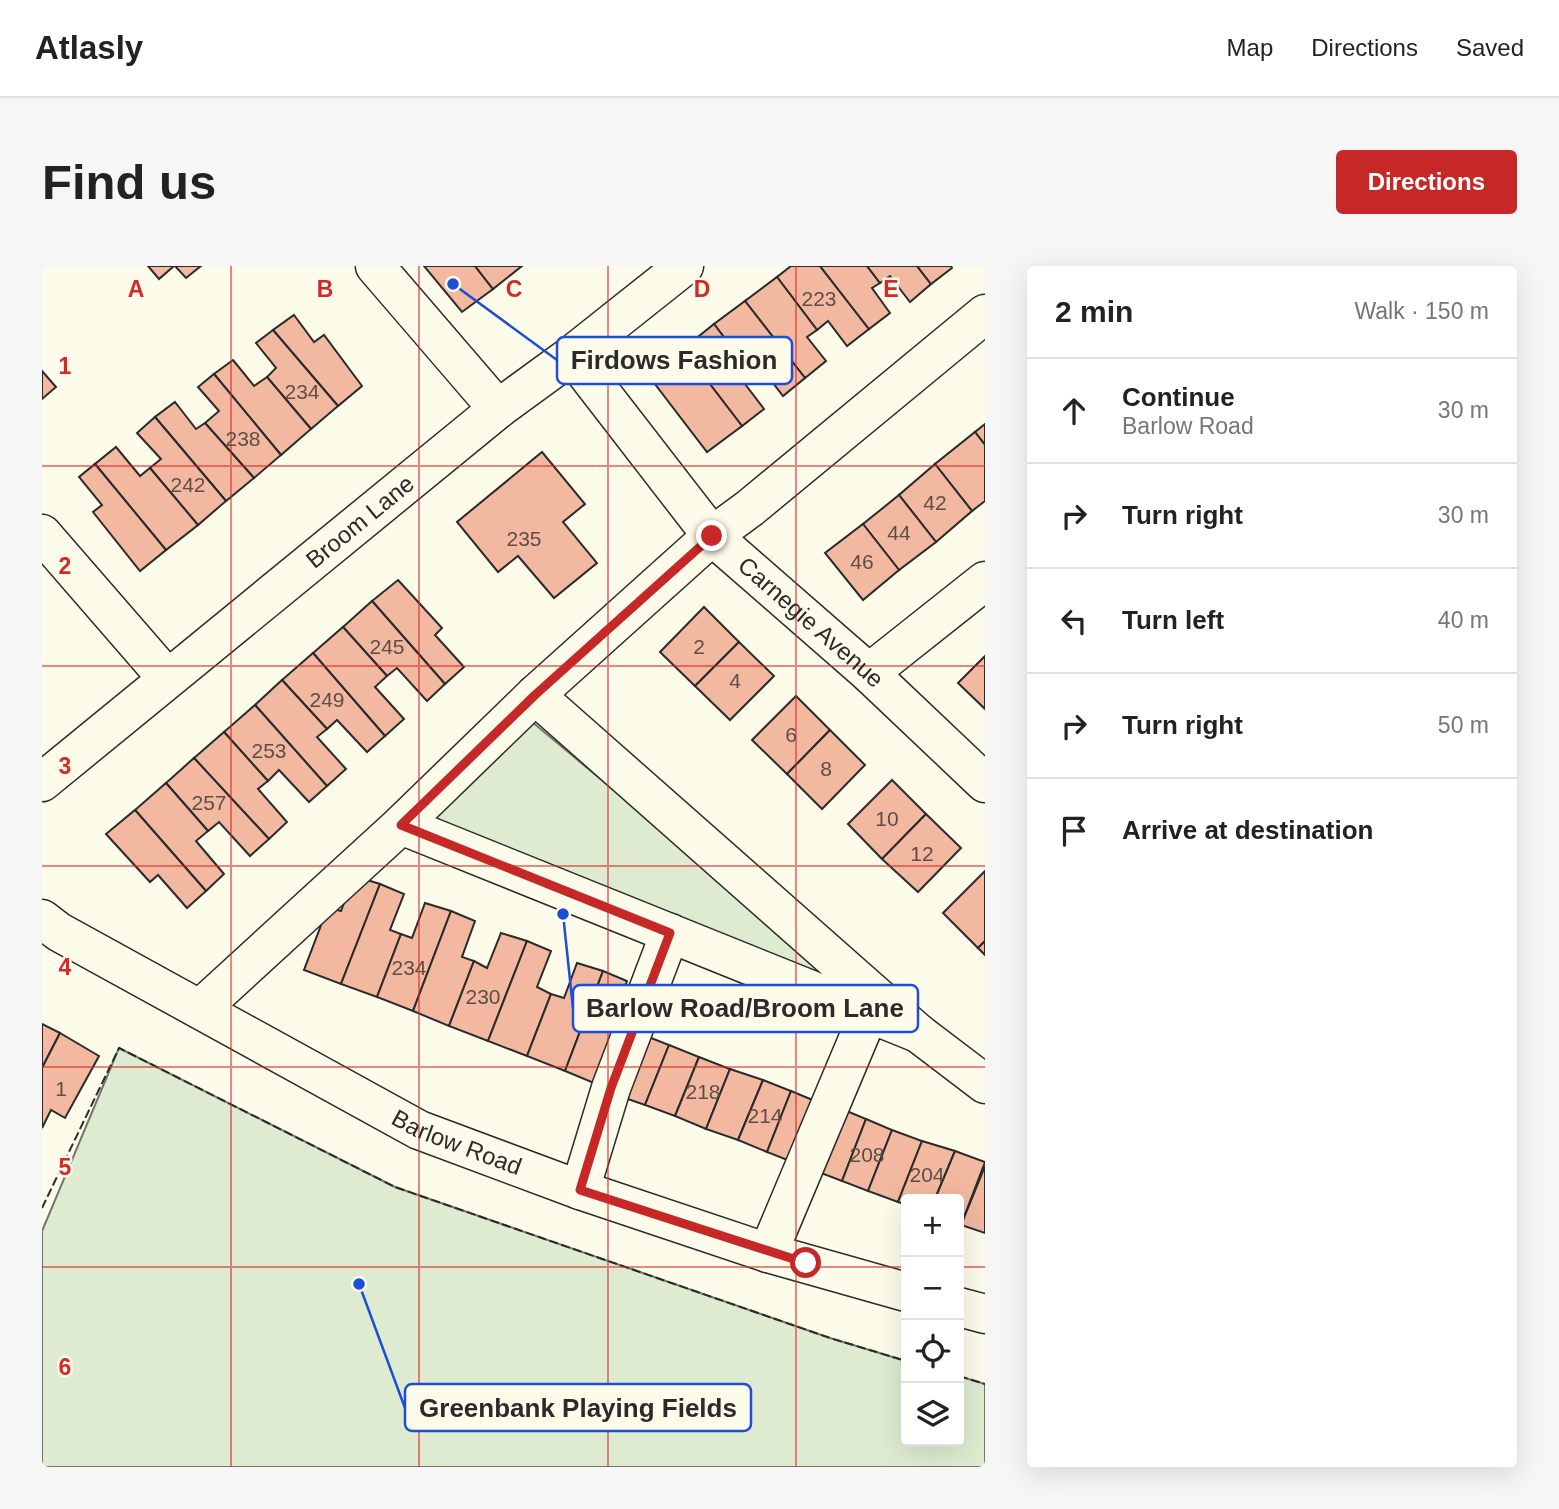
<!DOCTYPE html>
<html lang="en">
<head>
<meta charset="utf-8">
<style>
	:root { --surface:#fff; --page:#f6f6f6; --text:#222; --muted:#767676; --line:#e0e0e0; --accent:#c62828 }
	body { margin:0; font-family:Arial,sans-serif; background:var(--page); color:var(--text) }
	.controls { position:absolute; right:21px; bottom:21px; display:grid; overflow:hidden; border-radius:7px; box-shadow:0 7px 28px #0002 }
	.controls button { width:63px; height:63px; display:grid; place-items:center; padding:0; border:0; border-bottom:2px solid var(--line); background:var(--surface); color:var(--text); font:35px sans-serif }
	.stop { position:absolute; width:21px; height:21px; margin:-16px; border:5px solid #c62828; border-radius:50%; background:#fff }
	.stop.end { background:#c62828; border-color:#fff; box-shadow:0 2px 7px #0008 }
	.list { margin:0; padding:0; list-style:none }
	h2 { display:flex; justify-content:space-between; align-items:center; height:91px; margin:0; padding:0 28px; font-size:30px }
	h2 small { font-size:23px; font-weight:400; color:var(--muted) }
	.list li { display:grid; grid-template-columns:46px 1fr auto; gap:21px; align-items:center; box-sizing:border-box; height:105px; padding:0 28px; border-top:2px solid var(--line) }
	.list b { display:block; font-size:26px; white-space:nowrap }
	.list p { margin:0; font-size:23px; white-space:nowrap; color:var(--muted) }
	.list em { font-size:23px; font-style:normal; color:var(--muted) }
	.icon { flex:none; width:38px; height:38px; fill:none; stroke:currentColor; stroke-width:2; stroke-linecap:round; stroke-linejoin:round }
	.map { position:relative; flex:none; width:943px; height:1201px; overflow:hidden; border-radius:7px }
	header { display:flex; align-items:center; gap:42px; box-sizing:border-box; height:98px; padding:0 35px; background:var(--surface); border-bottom:2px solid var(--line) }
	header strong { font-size:33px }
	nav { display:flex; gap:38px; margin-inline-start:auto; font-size:24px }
	.intro { display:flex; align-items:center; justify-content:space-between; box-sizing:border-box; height:168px; padding:0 42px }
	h1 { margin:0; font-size:49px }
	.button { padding:18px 32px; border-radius:7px; background:var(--accent); color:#fff; font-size:24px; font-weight:700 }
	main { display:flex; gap:42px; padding:0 42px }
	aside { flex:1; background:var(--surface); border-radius:7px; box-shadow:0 7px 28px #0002 }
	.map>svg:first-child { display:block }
	.green { fill:#deebd1; stroke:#74746e; stroke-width:2 }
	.building { fill:#f2b8a0; stroke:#2b2b2b; stroke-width:2 }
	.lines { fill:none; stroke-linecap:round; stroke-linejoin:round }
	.minor-casing { stroke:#2b2b2b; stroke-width:41 }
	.major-casing { stroke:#2b2b2b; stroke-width:41 }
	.minor { stroke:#fdfbea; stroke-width:38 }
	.major { stroke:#fdfbea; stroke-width:38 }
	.fence { stroke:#2b2b2b; stroke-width:2; stroke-dasharray:9 3.5; stroke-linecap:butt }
	.route { stroke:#c62828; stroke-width:9 }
	.grid { fill:none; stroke:#d62828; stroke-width:2; stroke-opacity:0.55 }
	.labels { text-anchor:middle; stroke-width:5; stroke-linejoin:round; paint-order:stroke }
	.number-label { font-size:21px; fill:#5d4e48 }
	.street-label { font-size:24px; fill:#2b2b2b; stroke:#fdfbea }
	.grid-label { font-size:23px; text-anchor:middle; font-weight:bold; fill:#d62828; stroke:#fdfbea; stroke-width:5; stroke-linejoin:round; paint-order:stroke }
	.leader { fill:none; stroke:#1d4ed8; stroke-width:2.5 }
	.callout-dot { fill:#1d4ed8; stroke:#fdfbea; stroke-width:2.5 }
	.callout { fill:#fdfbea; stroke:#1d4ed8; stroke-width:2.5 }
	.callout-label { font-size:26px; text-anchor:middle; font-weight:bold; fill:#2b2b2b }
</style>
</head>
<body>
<header>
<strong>Atlasly</strong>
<nav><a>Map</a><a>Directions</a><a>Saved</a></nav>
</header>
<div class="intro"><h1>Find us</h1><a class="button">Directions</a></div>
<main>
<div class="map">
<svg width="943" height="1201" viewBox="0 0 943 1201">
	<rect width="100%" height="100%" fill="#fdfbea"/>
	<g class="green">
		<polygon points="489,455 826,736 383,552"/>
		<polygon points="77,782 353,921 788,1072 864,1095 864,1175 917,1175 917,1110 943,1118 943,1201 0,1201 0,965"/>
	</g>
	<g class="building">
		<polygon points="106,0 132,0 117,13"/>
		<polygon points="133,0 159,0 144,12"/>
		<polygon points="382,0 433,0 451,23 420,46"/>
		<polygon points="433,0 480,0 451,23"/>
		<polygon points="749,0 778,0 827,63 805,80 786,55 775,64 735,11"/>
		<polygon points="778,0 825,0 838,17 830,22 848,47 827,63"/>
		<polygon points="825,0 875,0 889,18 868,36 848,10 838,17"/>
		<polygon points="875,0 909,0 910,2 889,18"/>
		<polygon points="735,11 775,64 765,71 784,95 763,112 703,35"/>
		<polygon points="703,35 763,112 741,130 721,104 712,111 672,58"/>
		<polygon points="252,49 272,76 282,69 320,120 296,140 231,64"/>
		<polygon points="672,58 712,111 703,118 722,143 700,160 641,83"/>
		<polygon points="231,64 296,140 269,163 225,111 234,102 214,77"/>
		<polygon points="641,83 700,160 665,186 606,109"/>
		<polygon points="191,94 212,120 225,111 269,163 239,189 172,108"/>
		<polygon points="0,105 14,121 0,133"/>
		<polygon points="172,108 239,189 212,212 163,157 177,145 156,121"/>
		<polygon points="133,136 154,163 163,157 212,212 184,235 113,151"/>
		<polygon points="113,151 184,235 156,259 108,202 119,193 95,167"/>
		<polygon points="943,158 943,179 933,166"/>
		<polygon points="933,166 943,179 943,235 930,245 893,198"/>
		<polygon points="74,181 98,210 108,202 156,259 124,284 53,198"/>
		<polygon points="500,186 543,238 521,256 555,297 512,332 476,290 456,306 415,256"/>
		<polygon points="53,198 124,284 98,305 51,246 60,239 37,211"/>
		<polygon points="893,198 930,245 894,276 857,229"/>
		<polygon points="857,229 894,276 857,304 821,258"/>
		<polygon points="821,258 857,304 821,334 783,287"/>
		<polygon points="356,314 400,362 393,369 422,401 403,418 330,335"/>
		<polygon points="330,335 403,418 385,435 355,402 345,410 301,361"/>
		<polygon points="662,341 697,376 653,420 618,386"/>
		<polygon points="301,361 345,410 333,421 362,453 343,470 271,387"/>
		<polygon points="697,376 732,410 688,454 653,420"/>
		<polygon points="271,387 343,470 325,486 295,454 285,463 240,414"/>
		<polygon points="943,390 943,443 916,417"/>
		<polygon points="240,414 285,463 275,471 304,503 285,520 213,439"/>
		<polygon points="754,430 788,464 745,508 710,474"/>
		<polygon points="213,439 285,520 267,536 237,504 226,515 182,466"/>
		<polygon points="788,464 823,499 780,543 745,508"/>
		<polygon points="182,466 226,515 216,523 245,556 227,573 152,492"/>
		<polygon points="152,492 227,573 208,590 177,556 166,565 124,517"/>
		<polygon points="850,514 884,548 840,593 806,558"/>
		<polygon points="124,517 166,565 154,575 182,608 164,625 93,544"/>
		<polygon points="93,544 164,625 145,642 116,609 108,616 64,568"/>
		<polygon points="884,548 919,582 876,626 840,593"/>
		<polygon points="943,605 943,675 936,682 901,647"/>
		<polygon points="312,610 338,618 299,718 262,704 286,641 299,645"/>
		<polygon points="338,618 362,628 348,664 359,668 335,731 299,718"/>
		<polygon points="383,637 409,645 371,745 335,731 359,668 370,672"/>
		<polygon points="409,645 433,655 420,691 432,695 407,760 371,745"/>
		<polygon points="459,667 485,675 446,775 407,760 432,695 445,702"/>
		<polygon points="485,675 509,685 495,721 509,728 485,790 446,775"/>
		<polygon points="943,675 943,689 936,682"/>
		<polygon points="535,697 561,705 523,805 485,790 509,728 522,732"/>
		<polygon points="561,705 585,715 571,750 583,755 559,820 523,805"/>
		<polygon points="0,758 18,767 0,802"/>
		<polygon points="18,767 57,790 23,852 9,844 0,862 0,802"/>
		<polygon points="599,768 627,779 603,839 574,829"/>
		<polygon points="627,779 657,791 633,850 603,839"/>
		<polygon points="657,791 688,803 664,863 633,850"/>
		<polygon points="688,803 721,814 696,874 664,863"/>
		<polygon points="721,814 749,825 725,886 696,874"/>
		<polygon points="749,825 778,837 753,897 725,886"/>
		<polygon points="795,841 824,853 800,915 771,904"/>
		<polygon points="824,853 850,864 826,925 800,915"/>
		<polygon points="850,864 880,875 856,936 826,925"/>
		<polygon points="880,875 913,885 893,933 864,933 864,939 856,936"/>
		<polygon points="913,885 943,896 919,959 917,958 917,933 893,933"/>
		<polygon points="943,900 943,967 919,959"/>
	</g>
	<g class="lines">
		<g class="minor-casing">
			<g id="minor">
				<polyline points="333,0 456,143"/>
				<path id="s1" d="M530,89L670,270L827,407L943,517"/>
				<polyline points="0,268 125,412"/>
				<polyline points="827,407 943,315"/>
				<polyline points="359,559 876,767 493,429"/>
				<path id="s2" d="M0,653L17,666L377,864L538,924L726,987L864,1026"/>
				<polyline points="158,743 359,559 493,429 670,270 708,242 943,48"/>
				<polyline points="876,767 943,818"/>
				<polyline points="538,924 569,822 628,667"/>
				<polyline points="726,987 827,747"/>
				<polyline points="917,1041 943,1048"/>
			</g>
		</g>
		<g class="major-casing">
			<g id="major">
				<path id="s3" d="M0,516L456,143L530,89L642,0"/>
			</g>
		</g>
		<use href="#minor" class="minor"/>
		<use href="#major" class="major"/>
		<g class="fence">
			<polyline points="0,942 77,782 353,921 788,1072 864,1095"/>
			<polyline points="917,1110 943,1118"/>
		</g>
	</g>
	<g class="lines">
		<polyline class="route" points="670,270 493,429 359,559 628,667 569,822 538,924 764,997"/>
	</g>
	<path class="grid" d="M189,0V1201M377,0V1201M566,0V1201M754,0V1201M0,200H943M0,400H943M0,600H943M0,801H943M0,1001H864M917,1001H943"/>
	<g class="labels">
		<g class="number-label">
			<text x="777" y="40">223</text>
			<text x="260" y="133">234</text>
			<text x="201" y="180">238</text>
			<text x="146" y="226">242</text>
			<text x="893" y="244">42</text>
			<text x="857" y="274">44</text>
			<text x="482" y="280">235</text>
			<text x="820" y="303">46</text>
			<text x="345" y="388">245</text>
			<text x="657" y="388">2</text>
			<text x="693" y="422">4</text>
			<text x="285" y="441">249</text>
			<text x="749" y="476">6</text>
			<text x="227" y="492">253</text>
			<text x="784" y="510">8</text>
			<text x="167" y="544">257</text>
			<text x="845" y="560">10</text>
			<text x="880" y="595">12</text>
			<text x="367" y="709">234</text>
			<text x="441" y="738">230</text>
			<text x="19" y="830">1</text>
			<text x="661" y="833">218</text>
			<text x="723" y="857">214</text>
			<text x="825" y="896">208</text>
			<text x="885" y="916">204</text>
		</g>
		<g class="street-label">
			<text dy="8" stroke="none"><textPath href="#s3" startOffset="411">Broom Lane</textPath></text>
			<text dy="8" stroke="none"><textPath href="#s1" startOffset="360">Carnegie Avenue</textPath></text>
			<text dy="8" stroke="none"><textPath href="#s2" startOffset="472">Barlow Road</textPath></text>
		</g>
	</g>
	<g class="grid-label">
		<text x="94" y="31">A</text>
		<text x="283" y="31">B</text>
		<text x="472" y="31">C</text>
		<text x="660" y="31">D</text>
		<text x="849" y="31">E</text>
		<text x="23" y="108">1</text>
		<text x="23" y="308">2</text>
		<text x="23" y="508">3</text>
		<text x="23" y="709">4</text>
		<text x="23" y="909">5</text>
		<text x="23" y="1109">6</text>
	</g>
	<path class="leader" d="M411 18L515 94M521 648L531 742M317 1018L363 1142"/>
	<g class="callout-dot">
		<circle cx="411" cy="18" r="7"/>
		<circle cx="521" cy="648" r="7"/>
		<circle cx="317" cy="1018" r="7"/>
	</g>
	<g class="callout">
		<rect x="515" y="71" width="235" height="47" rx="7"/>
		<rect x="531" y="719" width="345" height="47" rx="7"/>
		<rect x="363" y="1118" width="346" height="47" rx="7"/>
	</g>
	<g class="callout-label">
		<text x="632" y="103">Firdows Fashion</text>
		<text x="703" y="751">Barlow Road/Broom Lane</text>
		<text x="536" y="1151">Greenbank Playing Fields</text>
	</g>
</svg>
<div class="controls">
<button>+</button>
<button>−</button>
<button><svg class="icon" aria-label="locate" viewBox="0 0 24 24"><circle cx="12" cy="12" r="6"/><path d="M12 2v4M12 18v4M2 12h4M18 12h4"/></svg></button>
<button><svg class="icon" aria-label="layers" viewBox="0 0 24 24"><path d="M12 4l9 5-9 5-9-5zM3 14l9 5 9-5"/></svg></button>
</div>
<div class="stop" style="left:764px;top:997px"></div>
<div class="stop end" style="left:670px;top:270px"></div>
</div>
<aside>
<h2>2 min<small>Walk · 150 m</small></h2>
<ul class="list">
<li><svg class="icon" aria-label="ahead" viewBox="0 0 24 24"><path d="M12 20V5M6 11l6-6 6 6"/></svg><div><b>Continue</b><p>Barlow Road</p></div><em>30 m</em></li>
<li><svg class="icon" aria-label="right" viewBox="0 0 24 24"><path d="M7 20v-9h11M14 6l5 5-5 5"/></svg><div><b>Turn right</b></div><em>30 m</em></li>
<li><svg class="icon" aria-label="left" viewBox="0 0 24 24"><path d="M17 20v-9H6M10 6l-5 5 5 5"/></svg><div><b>Turn left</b></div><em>40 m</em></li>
<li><svg class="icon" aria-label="right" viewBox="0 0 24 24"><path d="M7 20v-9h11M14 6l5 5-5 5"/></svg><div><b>Turn right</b></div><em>50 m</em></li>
<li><svg class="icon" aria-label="arrive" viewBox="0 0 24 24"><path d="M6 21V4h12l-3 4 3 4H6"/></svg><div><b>Arrive at destination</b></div></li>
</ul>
</aside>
</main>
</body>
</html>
